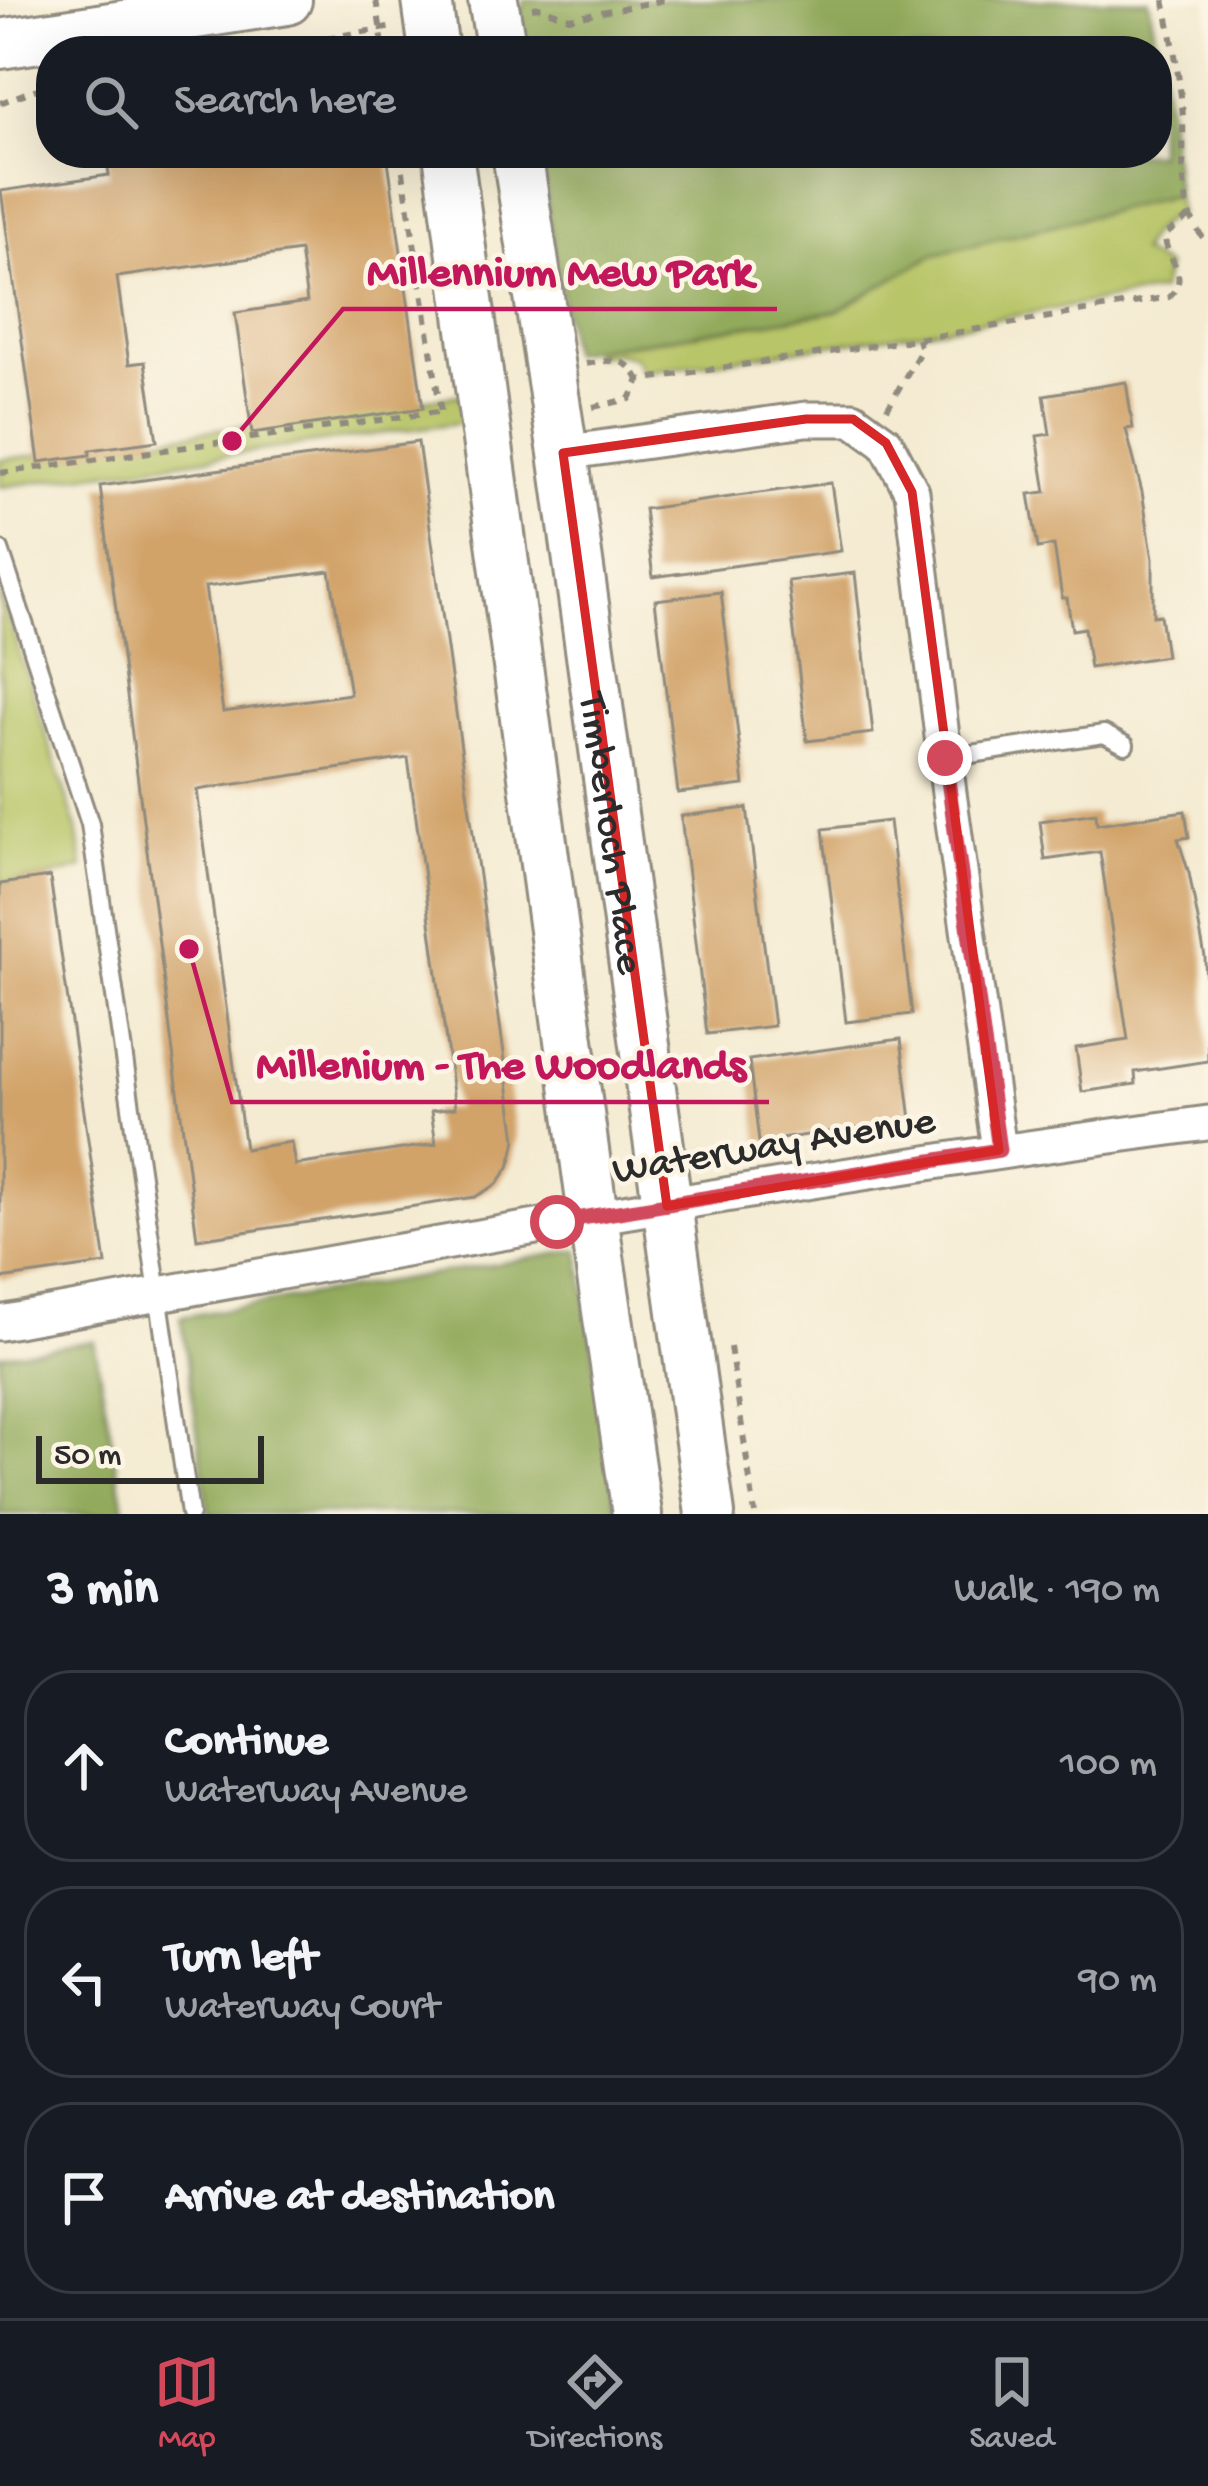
<!DOCTYPE html>
<html lang="en">
<head>
<meta charset="utf-8">
<style>
	:root { --surface:#171b24; --page:#20242c; --text:#f1f3f6; --muted:#9ea1a6; --line:#363941; --accent:#d1495b }
	body { margin:0; font-family:"Gochi Hand",sans-serif; background:var(--page); color:var(--text) }
	.scale { position:absolute; left:36px; bottom:30px; width:228px; box-sizing:border-box; padding-left:12px; border:6px solid #2b2b2b; border-top:0; font-size:33px; line-height:42px; white-space:nowrap; color:#2b2b2b; -webkit-text-stroke:9px #fcf5e5; paint-order:stroke }
	.stop { position:absolute; width:36px; height:36px; margin:-27px; border:9px solid #d1495b; border-radius:50%; background:#fff }
	.stop.end { background:#d1495b; border-color:#fff; box-shadow:0 3px 12px #0008 }
	.list { margin:0; padding:0; list-style:none }
	h2 { display:flex; justify-content:space-between; align-items:center; height:156px; margin:0; padding:0 48px; font-size:51px }
	h2 small { font-size:39px; font-weight:400; color:var(--muted) }
	.list li { display:grid; grid-template-columns:78px 1fr auto; gap:36px; align-items:center; box-sizing:border-box; height:192px; margin:0 24px 24px; padding:0 24px; border:3px solid var(--line); border-radius:48px }
	.list b { display:block; font-size:45px; white-space:nowrap }
	.list p { margin:0; font-size:39px; white-space:nowrap; color:var(--muted) }
	.list em { font-size:39px; font-style:normal; color:var(--muted) }
	.icon { flex:none; width:66px; height:66px; fill:none; stroke:currentColor; stroke-width:2; stroke-linecap:round; stroke-linejoin:round }
	.map { position:relative; flex:none; width:1208px; height:1514px; overflow:hidden }
	.search { position:absolute; background:var(--surface); box-shadow:0 12px 48px #0002; left:36px; right:36px; top:36px; height:132px; display:flex; align-items:center; gap:30px; box-sizing:border-box; padding:0 42px; border-radius:48px; color:var(--muted); font-size:45px }
	.sheet { height:804px; background:var(--surface) }
	nav { display:flex; justify-content:space-around; align-items:center; box-sizing:border-box; height:168px; border-top:3px solid var(--line); background:var(--surface); font-size:33px; color:var(--muted) }
	nav a { display:grid; justify-items:center; gap:6px }
	nav .on { color:var(--accent) }
	.map>svg:first-child { display:block }
	.green { fill:#b8c567; stroke:#727849; stroke-width:3 }
	.forest { fill:#92aa5c; stroke:#5e6a44; stroke-width:3 }
	.building { fill:#d1a369; fill-rule:evenodd }
	.lines { fill:none; stroke-linecap:round; stroke-linejoin:round }
	.lane-casing { stroke:#908b7e; stroke-width:22 }
	.street-casing { stroke:#908b7e; stroke-width:39 }
	.secondary-casing { stroke:#908b7e; stroke-width:54 }
	.path { stroke:#908b7e; stroke-width:6; stroke-dasharray:9 9; stroke-linecap:butt }
	.lane { stroke:#fff; stroke-width:16 }
	.street { stroke:#fff; stroke-width:33 }
	.secondary { stroke:#fff; stroke-width:48 }
	.route { stroke:#d1495b; stroke-width:15 }
	.marked { fill:none; stroke:#d62828; stroke-width:9; stroke-linejoin:round }
	.labels { text-anchor:middle; stroke-width:9; stroke-linejoin:round; paint-order:stroke }
	.street-label { font-size:42px; fill:#2b2b2b; stroke:#fcf5e5 }
	.leader { fill:none; stroke:#c2185b; stroke-width:4.5 }
	.callout-dot { fill:#c2185b; stroke:#fcf5e5; stroke-width:4.5 }
	.callout-label { font-size:45px; text-anchor:middle; font-weight:bold; fill:#c2185b; stroke:#fcf5e5; stroke-width:9; stroke-linejoin:round; paint-order:stroke }
</style>
</head>
<body>
<div class="map">
<svg width="1208" height="1514" viewBox="0 0 1208 1514">
	<rect width="100%" height="100%" fill="#fcf5e5"/>
	<filter id="ink" filterUnits="userSpaceOnUse"><feTurbulence type="fractalNoise" baseFrequency=".00833" numOctaves="2"/><feDisplacementMap in="SourceGraphic" scale="24" xChannelSelector="R" yChannelSelector="G"/><feConvolveMatrix kernelMatrix="1 2 1 2 8 2 1 2 1" color-interpolation-filters="sRGB"/></filter>
	<filter id="wash" filterUnits="userSpaceOnUse"><feTurbulence type="fractalNoise" baseFrequency=".004" numOctaves="4" result="noise"/><feDisplacementMap in="SourceGraphic" scale="48" xChannelSelector="R" yChannelSelector="G"/><feGaussianBlur stdDeviation="2.7" result="paint"/><feColorMatrix in="noise" values="0 0 0 0 0 0 0 0 0 0 0 0 0 0 0 0 0 1.4 0 .05"/><feComposite in="paint" operator="in"/></filter>
	<g filter="url(#wash)">
		<rect width="100%" height="100%" fill="#f4ebd2"/>
		<g class="green">
			<path d="M1176,195L1179,213C1161,220 1149,235 1140,252L1166,267L1161,291L919,332L643,372L634,357L617,353L593,356V350L837,311L935,254Z"/>
			<polygon points="460,395 464,422 0,487 0,460"/>
			<polygon points="0,593 77,829 83,868 50,877 0,884"/>
		</g>
		<g class="forest">
			<polygon points="524,0 1149,0 1168,111 1176,195 935,254 837,311 570,353 540,153 1157,153 1157,51 525,51 520,11"/>
			<polygon points="579,1250 617,1514 209,1514 181,1317"/>
			<polygon points="94,1341 125,1514 0,1514 0,1355"/>
		</g>
		<g id="blocks">
			<g class="building">
				<polygon points="106,153 387,153 423,408 252,433 235,313 307,302 300,251 117,277 129,364 145,362 157,441 90,450 90,455 39,462 1,191 109,175"/>
				<polygon points="1126,382 1133,428 1126,429 1142,492 1153,559 1153,616 1160,615 1166,656 1090,668 1084,628 1072,630 1067,598 1062,598 1054,545 1038,548 1029,494 1046,492 1037,436 1050,434 1044,395"/>
				<path d="M418,442L516,1139L513,1154L509,1167L497,1184L475,1197L197,1239L100,486ZM330,571L350,694L223,712L205,587ZM408,758L455,1108L431,1111L436,1144L295,1165L291,1142L245,1149L197,790Z"/>
				<polygon points="831,483 841,551 653,577 644,509"/>
				<polygon points="855,573 873,733 807,741 788,581"/>
				<polygon points="721,592 744,785 678,793 655,600"/>
				<polygon points="747,808 774,1026 707,1034 681,816"/>
				<polygon points="1185,811 1189,837 1178,839 1189,873 1205,957 1208,1061 1135,1072 1136,1084 1082,1092 1076,1048 1128,1040 1100,852 1045,860 1040,821 1096,813 1097,824"/>
				<polygon points="889,821 912,1014 846,1022 823,829"/>
				<polygon points="50,877 106,1264 0,1279 0,884"/>
				<polygon points="901,1039 911,1120 759,1142 749,1060"/>
			</g>
		</g>
	</g>
	<g filter="url(#ink)">
		<use href="#blocks" fill-opacity="0" stroke="#908b7e" stroke-width="3"/>
		<g class="lines">
			<g class="lane-casing">
				<g id="lane">
					<polyline points="0,550 90,824 190,1514"/>
					<polyline points="945,758 1104,734 1125,745"/>
				</g>
			</g>
			<g class="street-casing">
				<g id="street">
					<polyline points="563,453 806,419 853,419 886,443 912,492 949,793 999,1150"/>
					<path d="M0,1323C402,1250 803,1176 1208,1123"/>
				</g>
			</g>
			<g class="secondary-casing">
				<g id="secondary">
					<polyline points="427,0 434,51"/>
					<polyline points="493,0 502,51"/>
					<polyline points="0,44 287,0"/>
					<polyline points="448,153 593,1216 637,1514"/>
					<path id="s1" d="M517,153L563,453L710,1514"/>
				</g>
			</g>
			<g class="path">
				<polyline points="376,0 384,51"/>
				<path d="M1164,0C1172,35 1178,69 1182,105C1187,149 1173,209 1208,243"/>
				<polyline points="532,8 539,7 569,18 665,0"/>
				<polyline points="274,51 307,41 394,27"/>
				<polyline points="0,103 34,90 51,87"/>
				<polyline points="400,153 441,413"/>
				<path d="M586,364C609,360 627,355 639,380"/>
				<path d="M593,407L630,399L639,380L918,339L1169,297C1193,273 1164,260 1165,235L1190,216"/>
				<polyline points="887,409 921,350 918,339"/>
				<polyline points="0,473 444,411"/>
				<polyline points="730,1347 755,1514"/>
			</g>
			<use href="#lane" class="lane"/>
			<use href="#street" class="street"/>
			<use href="#secondary" class="secondary"/>
		</g>
	</g>
	<g class="lines" filter="url(#ink)">
		<polyline class="route" points="557,1222 999,1150 945,758"/>
	</g>
	<path class="marked" d="M806,419H853L886,443L912,492L999,1150L667,1206L563,453Z"/>
	<g class="labels">
		<g class="street-label">
			<text dy="15" stroke="none"><textPath href="#s1" startOffset="687">Timberloch Place</textPath></text>
			<text transform="translate(773 1141) rotate(-9)" y="15">Waterway Avenue</text>
		</g>
	</g>
	<path class="leader" d="M232 441L343 309H777M189 949L232 1102H769"/>
	<g class="callout-dot">
		<circle cx="232" cy="441" r="12"/>
		<circle cx="189" cy="949" r="12"/>
	</g>
	<g class="callout-label">
		<text x="560" y="284">Millennium Mew Park</text>
		<text x="501" y="1077">Millenium - The Woodlands</text>
	</g>
</svg>
<div class="scale">50 m</div>
<div class="stop" style="left:557px;top:1222px"></div>
<div class="stop end" style="left:945px;top:758px"></div>
<div class="search"><svg class="icon" aria-label="search" viewBox="0 0 24 24"><circle cx="10" cy="10" r="6"/><path d="M15 15l6 6"/></svg>Search here</div>
</div>
<section class="sheet">
<h2>3 min<small>Walk · 190 m</small></h2>
<ul class="list">
<li><svg class="icon" aria-label="ahead" viewBox="0 0 24 24"><path d="M12 20V5M6 11l6-6 6 6"/></svg><div><b>Continue</b><p>Waterway Avenue</p></div><em>100 m</em></li>
<li><svg class="icon" aria-label="left" viewBox="0 0 24 24"><path d="M17 20v-9H6M10 6l-5 5 5 5"/></svg><div><b>Turn left</b><p>Waterway Court</p></div><em>90 m</em></li>
<li><svg class="icon" aria-label="arrive" viewBox="0 0 24 24"><path d="M6 21V4h12l-3 4 3 4H6"/></svg><div><b>Arrive at destination</b></div></li>
</ul>
</section>
<nav>
<a class="on"><svg class="icon" aria-label="map" viewBox="0 0 24 24"><path d="M3 6l6-2 6 2 6-2v14l-6 2-6-2-6 2zM9 4v14M15 6v14"/></svg>Map</a>
<a><svg class="icon" aria-label="directions" viewBox="0 0 24 24"><path d="M12 3l9 9-9 9-9-9zM9 14v-3h6M13 9l2 2-2 2"/></svg>Directions</a>
<a><svg class="icon" aria-label="saved" viewBox="0 0 24 24"><path d="M7 4h10v16l-5-4-5 4z"/></svg>Saved</a>
</nav>
</body>
</html>
